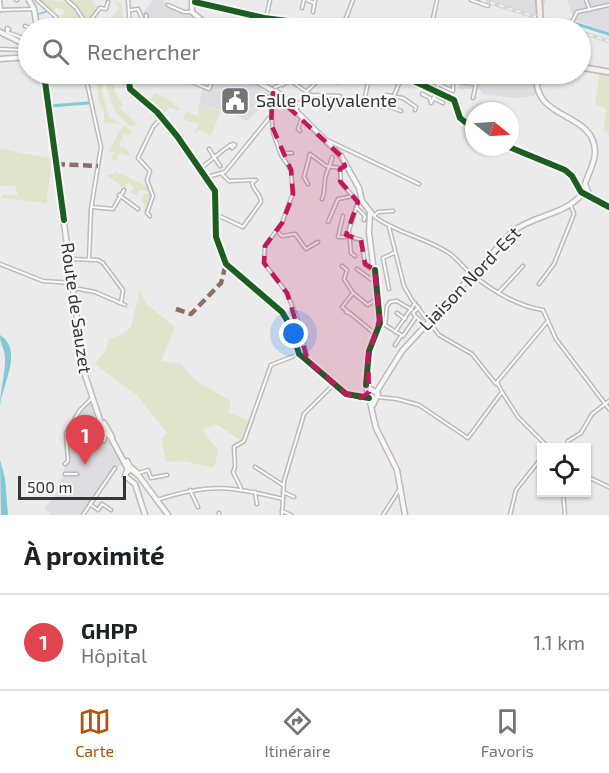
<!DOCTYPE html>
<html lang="fr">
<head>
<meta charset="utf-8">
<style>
	:root { --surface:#fff; --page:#f2f2f2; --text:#202124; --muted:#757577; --line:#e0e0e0; --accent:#b45309 }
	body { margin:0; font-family:"Exo 2",sans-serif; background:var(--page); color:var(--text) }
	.controls { position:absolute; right:18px; bottom:18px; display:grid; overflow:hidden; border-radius:0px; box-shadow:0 2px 4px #0004 }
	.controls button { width:54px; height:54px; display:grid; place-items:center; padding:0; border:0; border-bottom:2px solid var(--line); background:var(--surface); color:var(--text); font:30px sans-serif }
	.compass { position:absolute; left:465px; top:102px; width:54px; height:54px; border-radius:50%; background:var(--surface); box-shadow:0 2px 4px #0004; rotate:107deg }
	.scale { position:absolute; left:18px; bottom:15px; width:108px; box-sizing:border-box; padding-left:6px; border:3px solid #353536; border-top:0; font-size:16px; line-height:21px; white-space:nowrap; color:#353536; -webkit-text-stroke:4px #f8f8f9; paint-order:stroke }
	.you { position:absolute; left:294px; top:334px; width:21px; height:21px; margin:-15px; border:4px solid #fff; border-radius:50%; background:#1a73e8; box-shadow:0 0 0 9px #1a73e833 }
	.badge { display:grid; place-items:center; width:39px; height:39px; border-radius:50%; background:var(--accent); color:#fff; font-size:20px; font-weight:700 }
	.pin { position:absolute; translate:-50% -50px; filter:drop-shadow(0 2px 3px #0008) }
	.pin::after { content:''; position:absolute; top:32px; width:21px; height:18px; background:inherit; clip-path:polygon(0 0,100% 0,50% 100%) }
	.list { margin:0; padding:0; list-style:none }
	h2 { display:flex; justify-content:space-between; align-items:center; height:78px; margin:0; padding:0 24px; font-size:26px }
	h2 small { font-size:20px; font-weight:400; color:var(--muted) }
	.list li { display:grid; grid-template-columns:39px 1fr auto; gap:18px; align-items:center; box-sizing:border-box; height:96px; padding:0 24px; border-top:2px solid var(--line) }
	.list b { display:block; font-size:22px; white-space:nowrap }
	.list p { margin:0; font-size:20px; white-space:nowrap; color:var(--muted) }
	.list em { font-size:20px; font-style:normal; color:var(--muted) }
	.icon { flex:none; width:33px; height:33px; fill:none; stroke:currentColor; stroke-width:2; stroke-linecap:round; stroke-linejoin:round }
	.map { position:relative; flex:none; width:609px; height:515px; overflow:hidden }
	.search { position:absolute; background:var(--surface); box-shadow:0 2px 4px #0004; left:18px; right:18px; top:18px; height:66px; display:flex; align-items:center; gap:15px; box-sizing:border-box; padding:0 21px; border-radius:33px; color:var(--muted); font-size:22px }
	.sheet { height:174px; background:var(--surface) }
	nav { display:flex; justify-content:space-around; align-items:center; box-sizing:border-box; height:84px; border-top:2px solid var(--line); background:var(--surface); font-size:16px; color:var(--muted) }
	nav a { display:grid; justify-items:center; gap:3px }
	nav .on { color:var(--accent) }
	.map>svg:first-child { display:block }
	.built { fill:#dddde2 }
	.green { fill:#dfe4ca }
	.water { fill:#81c9d3 }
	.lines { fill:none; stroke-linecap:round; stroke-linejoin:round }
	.stream { stroke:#81c9d3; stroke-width:1.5 }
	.canal { stroke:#81c9d3; stroke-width:3 }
	.street-casing { stroke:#bbbbbc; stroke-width:5 }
	.secondary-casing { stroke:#bbbbbc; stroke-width:7 }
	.primary-casing { stroke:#c3babc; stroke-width:8 }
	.street { stroke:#fcfcfc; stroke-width:2 }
	.secondary { stroke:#f9f6f6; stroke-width:4 }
	.primary { stroke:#f5eff0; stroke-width:4.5 }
	.rail-casing { stroke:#d7d7d8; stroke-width:4 }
	.rail { stroke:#f8f8f9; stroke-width:1.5; stroke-dasharray:4.5; stroke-linecap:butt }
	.primary-bridge-casing { stroke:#c3babc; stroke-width:8; stroke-linecap:butt }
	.primary-bridge { stroke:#f5eff0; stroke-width:4.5 }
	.quiet { stroke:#8d6e63; stroke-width:4.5; stroke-dasharray:9 4.5; stroke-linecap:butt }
	.cycleway-casing { stroke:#f8f8f9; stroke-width:10 }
	.cycleway { stroke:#1b5e20; stroke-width:6 }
	.marked { fill:#c2185b; fill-opacity:0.2; stroke:#c2185b; stroke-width:4.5; stroke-dasharray:12 8; stroke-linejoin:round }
	.labels { text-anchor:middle; stroke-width:4.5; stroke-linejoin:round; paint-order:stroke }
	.poi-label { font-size:18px; fill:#353536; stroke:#f8f8f9; text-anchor:start }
	.street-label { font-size:18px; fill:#353536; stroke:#f8f8f9 }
</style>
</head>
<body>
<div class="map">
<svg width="609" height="515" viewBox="0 0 609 515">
	<rect width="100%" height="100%" fill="#ebebec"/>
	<g class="built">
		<polygon points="153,0 163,0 188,16 193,14 202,23 194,28 160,28 158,23 146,18 143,13"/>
		<polygon points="476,0 546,0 539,20"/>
		<polygon points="567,0 609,0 609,32 574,20"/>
		<polygon points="215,74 241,74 267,89 269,99 247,121 233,113 206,106 204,110 199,108 202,89 210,90"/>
		<polygon points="460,74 535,74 536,93 535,96 515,98 482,94 480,89 459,89"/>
		<polygon points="90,402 104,433 124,464 112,469 81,515 51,515 44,508 56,495 67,461 65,434"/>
	</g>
	<g class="green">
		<path d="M38,0C70,0 71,2 88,28H70L69,24L73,19L57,16L64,14L63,9L56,8L52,12Z"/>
		<polygon points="68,0 93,0 92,2 100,8 87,23"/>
		<polygon points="114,0 120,4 122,2 123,25 129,26 128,28 108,28 107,23 119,8"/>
		<polygon points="600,71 609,73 609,133 604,131 606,109 595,104"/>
		<polygon points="97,74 112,74 115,92 122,104 121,109 138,125 129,126 115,111 106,85 108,81 105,81 101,89 109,117 121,124 104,122 104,111 98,101 98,79 93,79 92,76"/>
		<polygon points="154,93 164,97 180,109 176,111 170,107 162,116 149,104"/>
		<polygon points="205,106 221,111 211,136 200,130 195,133 198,124 183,119 186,112 198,116 199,108 204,109"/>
		<path d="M126,125L131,133L123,135L119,146L126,148L130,156L120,153L114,162L111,157L116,153L107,151C115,145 115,132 126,125Z"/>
		<path d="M0,149L50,158C53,173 46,190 47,203L2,198V195H18L15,185L0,186Z"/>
		<polygon points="115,171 149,187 153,197 147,213 144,213 145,206 141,201 144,194 150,192 139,190 137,196 131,192 134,188 128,182 125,187 122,187 107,175 114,174"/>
		<polygon points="140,290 146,304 175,327 161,361 181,364 196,381 231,401 228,412 249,421 243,442 216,424 202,430 218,450 214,468 184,461 166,462 161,439 167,433 137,395 95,364 106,350 109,339 123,334 131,327"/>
	</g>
	<g class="water">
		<path d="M0,335C24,350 2,385 0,406C0,389 6,372 5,358C5,349 0,345 0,335Z"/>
		<polygon points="0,460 5,479 8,515 1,515"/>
	</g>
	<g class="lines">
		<polyline class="stream" points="36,15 48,11"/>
		<g class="canal">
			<polyline points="564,25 567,21 609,34"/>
			<polyline points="47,84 51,106"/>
			<polyline points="50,106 88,103"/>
		</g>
		<g class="street-casing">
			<g id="street">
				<polyline points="0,0 1,10"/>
				<polyline points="16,0 17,0"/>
				<polyline points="37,0 56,17 61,28"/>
				<polyline points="67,0 76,8 89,28"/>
				<polyline points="128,0 130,28"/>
				<polyline points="307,0 314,3"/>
				<polyline points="471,0 488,6"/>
				<polyline points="586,0 590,10"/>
				<polyline points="168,5 184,12 192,12"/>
				<polyline points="302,8 304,0"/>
				<polyline points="0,10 34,9"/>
				<polyline points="131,10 138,9 143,21 156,23 158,28"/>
				<polyline points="313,12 315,0"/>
				<polyline points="146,15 146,19 154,22"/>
				<polyline points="266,18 270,0"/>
				<polyline points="143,20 139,24 143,28"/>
				<polyline points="87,25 100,8 106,9 108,2"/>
				<polyline points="25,26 30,28"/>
				<polyline points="95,28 99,25 101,28"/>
				<polyline points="195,28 205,22"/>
				<polyline points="342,28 353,0"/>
				<polyline points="431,28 437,0"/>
				<polyline points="569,28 577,12 609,5"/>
				<polyline points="7,32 7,28 9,29 7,32 28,40"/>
				<polyline points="0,49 23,50"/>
				<polyline points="85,74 101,147 91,209 89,260"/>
				<polyline points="114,74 126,84 129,81"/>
				<polyline points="128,74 130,89 157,112 177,136 215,191 216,237 226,264 282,312 291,327 299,354 304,358 346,394 369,398"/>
				<polyline points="172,74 209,89 214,74"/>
				<polyline points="193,74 194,74"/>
				<polyline points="425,74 438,85"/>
				<polyline points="459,74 459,82 476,84 473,98"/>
				<polyline points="278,78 283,85"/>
				<polyline points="357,80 368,79"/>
				<polyline points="258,81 261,74 269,74"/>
				<polyline points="291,81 311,95 340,96"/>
				<polyline points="291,81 292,74"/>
				<polyline points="416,81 421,74"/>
				<polyline points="438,84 453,91 453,85"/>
				<polyline points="275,87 291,81"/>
				<polyline points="435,91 441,80 450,74"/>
				<polyline points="306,92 322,77 338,82"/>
				<polyline points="422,94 430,98 431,103 437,92"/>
				<polyline points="386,95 403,98 416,107 415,110"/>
				<polyline points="270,96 273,133 281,155 291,170 293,193 282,223 265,246 264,263 287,293 299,323 308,361"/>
				<polyline points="433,98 443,103"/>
				<polyline points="290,103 293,100 300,104 295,111"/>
				<polyline points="347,105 390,107 401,111"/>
				<polyline points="363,106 370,74"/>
				<polyline points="390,106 400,81"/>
				<polyline points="300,131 298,129 302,118"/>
				<polyline points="327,140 419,184"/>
				<polyline points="209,149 220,166"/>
				<polyline points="281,153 292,153"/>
				<path d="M201,168C208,163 228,145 233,144L235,145L232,148L230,145"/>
				<polyline points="340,168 341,183 358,202"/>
				<polyline points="222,174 229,181 254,180"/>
				<polyline points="207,177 225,172 269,118"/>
				<polyline points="308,184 304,177 310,154 326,166 340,168"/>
				<polyline points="119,195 138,209"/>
				<path d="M322,199C326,190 323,184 326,175C328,168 331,164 332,157V160"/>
				<polyline points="92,207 113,209 124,190"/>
				<polyline points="357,208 365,216 364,220"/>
				<path d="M215,214L243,227L261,202C261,193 253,191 252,183L256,180"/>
				<polyline points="150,216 147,213 153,196 147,180 150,171 138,158 153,127 162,117"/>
				<polyline points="343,216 338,237 351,237 361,240 365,264 372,270"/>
				<polyline points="374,216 378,212 393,211"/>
				<path d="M375,217C397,233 426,238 449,253C458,259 464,269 473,275C491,290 519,307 543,310L556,339L609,409"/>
				<polyline points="328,222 338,199 353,196"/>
				<polyline points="389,227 404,286 412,300 439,335 472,354 496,384"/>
				<polyline points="277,231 282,236 295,234 306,249 318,242"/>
				<polyline points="355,256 351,253 349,230 358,202"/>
				<polyline points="69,259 98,260 103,263 123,290 121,303"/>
				<polyline points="0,264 43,281 72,283"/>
				<polyline points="342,266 347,270 344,279 353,293 368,305 376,299"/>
				<polyline points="357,269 376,283"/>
				<polyline points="539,284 554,264 574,214 571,206"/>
				<polyline points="73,288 95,292 125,305"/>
				<polyline points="389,289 383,258 394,253"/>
				<polyline points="499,292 523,266"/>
				<polyline points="412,310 397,301 390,302 387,306 385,325 403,336 416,317 413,313 419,307"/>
				<polyline points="346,312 351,314 342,307 353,293"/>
				<polyline points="397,313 405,319"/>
				<polyline points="351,314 374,333"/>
				<polyline points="416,317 421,321"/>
				<polyline points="395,332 415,303"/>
				<polyline points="395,345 401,336"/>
				<polyline points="502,392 518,417 549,448"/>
				<polyline points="378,397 397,399 419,405 468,438 502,392 497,382 547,322"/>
				<polyline points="100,440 104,431"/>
				<polyline points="104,441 106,434"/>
				<polyline points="566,448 568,441 581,433 592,414 609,401"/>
				<polyline points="65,464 68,461 66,433 80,410 92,398"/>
				<polyline points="132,467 139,473 148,470 151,478 167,475"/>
				<polyline points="255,467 283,485"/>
				<polyline points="65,474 77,474"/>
				<polyline points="586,476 609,487"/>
				<polyline points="241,488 233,472 235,467 234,447 244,441 271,365 299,354"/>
				<polyline points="190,490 198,507"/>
				<polyline points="255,492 257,504"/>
				<polyline points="283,492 294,497"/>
				<polyline points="563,493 565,515"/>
				<path d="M157,500C208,483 232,486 283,499"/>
				<polyline points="90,504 98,510 102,504 111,510"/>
				<polyline points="282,511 291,515"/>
				<polyline points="83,515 115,468"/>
				<polyline points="219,515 219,513"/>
				<polyline points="282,515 284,481 304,414 334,384"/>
				<polyline points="383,515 399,490"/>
				<polyline points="510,515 516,490 542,457"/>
			</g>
		</g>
		<g class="secondary-casing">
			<g id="secondary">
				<polyline points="29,0 34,9 37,28"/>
				<polyline points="192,2 192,12 211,28"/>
				<polyline points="195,2 264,18 303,23 319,28"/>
				<polyline points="0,32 28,46"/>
				<polyline points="0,59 28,57"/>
				<polyline points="44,74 84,372 104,432 110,436 129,471"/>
				<polyline points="244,74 277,93"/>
				<polyline points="399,74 454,100 460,118 474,129"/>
				<path d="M537,74C531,121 595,111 595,152C595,163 588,174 585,184L589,194"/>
				<polyline points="276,91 341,156 359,188 362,201 372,214"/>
				<polyline points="509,147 565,170 572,176 581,192 609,207"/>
				<polyline points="370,212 369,233 380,318 369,351 365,381 376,428 397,470 405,515"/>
				<polyline points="369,388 378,394 373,405"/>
				<path d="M377,391L402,351L512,232C535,214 564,216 583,193"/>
				<polyline points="104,423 112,437"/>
				<polyline points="127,461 131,469"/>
				<polyline points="131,469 139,476 168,515"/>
				<polyline points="127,470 125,476 135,484 145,515"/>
			</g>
		</g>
		<g class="primary-casing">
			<g id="primary">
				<polyline points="539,0 540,16"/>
				<polyline points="580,67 609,72"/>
			</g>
		</g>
		<use href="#street" class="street"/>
		<use href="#secondary" class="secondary"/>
		<use href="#primary" class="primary"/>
		<g class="rail-casing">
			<g id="rail">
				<polyline points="482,0 571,28"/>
				<polyline points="580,32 609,41"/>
			</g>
		</g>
		<use href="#rail" class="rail"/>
		<g class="primary-bridge-casing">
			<polyline id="primary-bridge" points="540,16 540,23"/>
		</g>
		<use href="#primary-bridge" class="primary-bridge"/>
		<g class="quiet">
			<polyline points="357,80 368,79"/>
			<polyline points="56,164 98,166"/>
			<polyline points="176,309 191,314 221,283 226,264"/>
		</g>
		<g class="cycleway-casing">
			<g id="cycleway">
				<polyline points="195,2 264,18 303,23 319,28"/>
				<polyline points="44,74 64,220"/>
				<polyline points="128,74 130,89 157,112 177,136 215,191 216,237 226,264 282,312 291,327 299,354 304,358 346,394 369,398"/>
				<polyline points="399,74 454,100 460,118 474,129"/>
				<polyline points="509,147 565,170 572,176 581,192 609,207"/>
				<polyline points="366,385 369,351 380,323 375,270"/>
			</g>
		</g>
		<use href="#cycleway" class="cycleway"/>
	</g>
	<path class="marked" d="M273,93L341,156L345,166L340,169V181L358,202L346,235L361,240L365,264L375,270L380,318L368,356L369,392L361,398L346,394L308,361L287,293L264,263L265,246L282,223L293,195L291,170L271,124Z"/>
	<defs>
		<g id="civic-square" transform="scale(1.5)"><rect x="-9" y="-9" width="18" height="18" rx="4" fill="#757576" stroke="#f8f8f9"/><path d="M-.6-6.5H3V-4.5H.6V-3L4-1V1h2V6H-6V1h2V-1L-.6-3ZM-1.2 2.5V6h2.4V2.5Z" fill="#fff"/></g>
	</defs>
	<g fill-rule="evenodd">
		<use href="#civic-square" x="235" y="101"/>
	</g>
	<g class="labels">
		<g class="poi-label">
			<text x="256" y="107">Salle Polyvalente</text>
		</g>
		<g class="street-label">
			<text transform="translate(470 279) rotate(-46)" y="6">Liaison Nord-Est</text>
			<text transform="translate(76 308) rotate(82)" y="6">Route de Sauzet</text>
		</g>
	</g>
</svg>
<div class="controls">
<button><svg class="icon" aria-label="locate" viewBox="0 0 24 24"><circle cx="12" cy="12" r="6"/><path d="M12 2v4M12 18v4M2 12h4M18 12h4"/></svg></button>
</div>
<svg class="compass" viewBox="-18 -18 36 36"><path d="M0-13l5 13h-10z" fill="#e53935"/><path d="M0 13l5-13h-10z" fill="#757577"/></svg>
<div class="scale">500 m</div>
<div class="you"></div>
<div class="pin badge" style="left:85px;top:465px;background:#e0444e">1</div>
<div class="search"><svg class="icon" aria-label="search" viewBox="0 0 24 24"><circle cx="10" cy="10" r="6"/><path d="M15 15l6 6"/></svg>Rechercher</div>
</div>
<section class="sheet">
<h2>À proximité<small></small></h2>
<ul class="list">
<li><span class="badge" style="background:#e0444e">1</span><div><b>GHPP</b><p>Hôpital</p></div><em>1.1 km</em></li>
</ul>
</section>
<nav>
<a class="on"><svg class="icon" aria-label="map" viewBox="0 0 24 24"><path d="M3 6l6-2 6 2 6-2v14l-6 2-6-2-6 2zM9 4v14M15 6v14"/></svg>Carte</a>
<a><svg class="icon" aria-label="directions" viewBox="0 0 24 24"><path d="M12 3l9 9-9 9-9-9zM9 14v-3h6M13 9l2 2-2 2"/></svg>Itinéraire</a>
<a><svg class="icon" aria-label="saved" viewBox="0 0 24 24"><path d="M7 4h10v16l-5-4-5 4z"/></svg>Favoris</a>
</nav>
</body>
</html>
